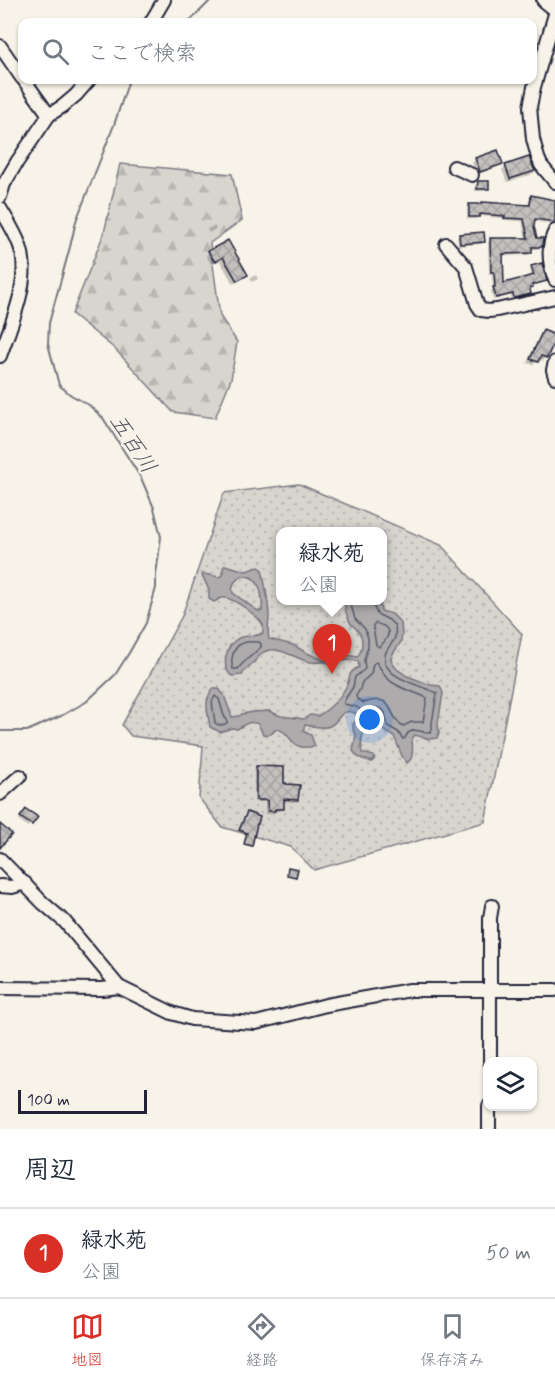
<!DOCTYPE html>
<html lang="ja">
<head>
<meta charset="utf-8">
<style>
	:root { --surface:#fff; --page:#f6f6f7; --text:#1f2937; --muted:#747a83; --line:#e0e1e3; --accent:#d93025 }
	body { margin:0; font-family:Mynerve,"Klee One",sans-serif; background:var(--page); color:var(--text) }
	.controls { position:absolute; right:18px; bottom:18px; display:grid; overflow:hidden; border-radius:12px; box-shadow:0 2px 4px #0004 }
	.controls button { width:54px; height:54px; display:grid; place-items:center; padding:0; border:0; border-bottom:2px solid var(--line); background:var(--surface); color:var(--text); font:30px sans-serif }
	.scale { position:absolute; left:18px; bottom:15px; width:129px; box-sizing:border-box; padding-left:6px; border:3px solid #22223b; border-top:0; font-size:16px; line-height:21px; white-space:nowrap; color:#22223b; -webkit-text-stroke:4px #f7f3e8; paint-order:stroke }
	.you { position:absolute; left:370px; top:720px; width:21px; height:21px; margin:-15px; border:4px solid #fff; border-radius:50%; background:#1a73e8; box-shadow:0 0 0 9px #1a73e833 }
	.badge { display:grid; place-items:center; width:39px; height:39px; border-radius:50%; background:var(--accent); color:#fff; font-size:20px; font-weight:700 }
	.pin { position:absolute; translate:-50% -50px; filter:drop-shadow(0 2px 3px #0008) }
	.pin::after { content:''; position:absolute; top:32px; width:21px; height:18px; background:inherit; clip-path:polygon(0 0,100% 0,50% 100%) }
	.popup { position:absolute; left:276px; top:527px; width:111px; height:78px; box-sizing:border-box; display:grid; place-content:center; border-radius:12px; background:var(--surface); filter:drop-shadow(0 2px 4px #0005); font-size:20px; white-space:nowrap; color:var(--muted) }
	.popup b { font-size:22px; color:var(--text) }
	.popup::after { content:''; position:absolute; left:50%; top:100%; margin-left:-12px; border:12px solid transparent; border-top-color:var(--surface) }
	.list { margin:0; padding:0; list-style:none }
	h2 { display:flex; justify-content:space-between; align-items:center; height:78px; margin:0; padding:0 24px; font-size:26px }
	h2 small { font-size:20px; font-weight:400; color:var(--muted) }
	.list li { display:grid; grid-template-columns:39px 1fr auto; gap:18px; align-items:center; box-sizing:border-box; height:90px; padding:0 24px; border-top:2px solid var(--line) }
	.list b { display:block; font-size:22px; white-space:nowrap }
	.list p { margin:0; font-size:20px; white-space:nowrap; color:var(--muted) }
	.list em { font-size:20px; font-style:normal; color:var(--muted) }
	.icon { flex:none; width:33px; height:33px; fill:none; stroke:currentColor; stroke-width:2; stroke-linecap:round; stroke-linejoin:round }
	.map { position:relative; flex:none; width:555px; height:1129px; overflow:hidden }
	.search { position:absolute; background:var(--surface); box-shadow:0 2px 4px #0004; left:18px; right:18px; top:18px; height:66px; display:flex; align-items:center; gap:15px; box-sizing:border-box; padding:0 21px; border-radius:12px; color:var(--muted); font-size:22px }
	.sheet { height:168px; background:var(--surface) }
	nav { display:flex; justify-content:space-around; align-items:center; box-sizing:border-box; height:84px; border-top:2px solid var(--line); background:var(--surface); font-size:16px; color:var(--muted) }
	nav a { display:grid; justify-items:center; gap:3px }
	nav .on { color:var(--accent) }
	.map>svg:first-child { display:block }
	.forest { fill:url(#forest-firs); stroke:#7d7c85; stroke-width:1.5 }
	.park { fill:url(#park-dots); stroke:#7d7c85; stroke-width:1.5; fill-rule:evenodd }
	.water { fill:#aeabad; stroke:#76747f; stroke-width:1.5; fill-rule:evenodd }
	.shadow { fill:#0003 }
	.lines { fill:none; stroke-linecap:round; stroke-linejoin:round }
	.shore { stroke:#5a5969; stroke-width:1.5 }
	.stream { stroke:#76747f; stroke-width:2 }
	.building { fill:url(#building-cross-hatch); stroke:#22223b; stroke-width:1.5 }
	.minor-casing { stroke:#22223b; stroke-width:16 }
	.major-casing { stroke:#22223b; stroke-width:20 }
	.minor { stroke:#f7f3e8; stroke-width:12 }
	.major { stroke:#f7f3e8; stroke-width:15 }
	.labels { text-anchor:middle; stroke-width:5; stroke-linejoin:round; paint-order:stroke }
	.water-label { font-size:22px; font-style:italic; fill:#535263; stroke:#f7f3e8 }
</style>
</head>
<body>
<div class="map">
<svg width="555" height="1129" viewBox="0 0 555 1129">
	<defs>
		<pattern id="forest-firs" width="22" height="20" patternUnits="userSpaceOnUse" patternTransform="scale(1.5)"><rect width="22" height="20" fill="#d8d5cf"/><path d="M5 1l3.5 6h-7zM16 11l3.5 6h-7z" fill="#b9b7b3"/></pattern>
		<pattern id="park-dots" width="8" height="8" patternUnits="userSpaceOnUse" patternTransform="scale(1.5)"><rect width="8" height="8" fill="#d8d5cf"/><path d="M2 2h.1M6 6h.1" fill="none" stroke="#b9b7b3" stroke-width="1.8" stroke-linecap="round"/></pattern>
		<pattern id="building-cross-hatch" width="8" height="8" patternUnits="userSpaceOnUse" patternTransform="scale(1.5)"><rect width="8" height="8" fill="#c2bfbd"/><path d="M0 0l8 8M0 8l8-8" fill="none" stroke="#a6a4a3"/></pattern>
	</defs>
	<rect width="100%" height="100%" fill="#f7f3e8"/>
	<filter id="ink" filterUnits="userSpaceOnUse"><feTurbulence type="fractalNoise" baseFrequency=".0167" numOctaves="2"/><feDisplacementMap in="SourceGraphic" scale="12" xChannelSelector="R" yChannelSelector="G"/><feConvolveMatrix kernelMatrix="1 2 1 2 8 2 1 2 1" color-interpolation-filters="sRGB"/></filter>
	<g filter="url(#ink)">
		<polygon class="forest" points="120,164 232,174 242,220 210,243 220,316 237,342 231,379 215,418 173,412 115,349 72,314 104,233"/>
		<path class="park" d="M299,484L441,545L522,634L485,822L314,870L291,847L222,827L199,798L203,746L131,736L122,725L182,616L224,493ZM281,532H383V600H281Z"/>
		<path class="water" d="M225,565L246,571L259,567L262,569C265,584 268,599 269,614C269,623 267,631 269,639L293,645L307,653L323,660L347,655L357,657C363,650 364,638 358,631C356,628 353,626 351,624C347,618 344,608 345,601H381L380,606L381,611L392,614L401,623L402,634L401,642L392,655L391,659L393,664L397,669L407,676L431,685L440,686L443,693L438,724L439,733L437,738L429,739L415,735L412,738C412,746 415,758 407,763L402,756L394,736L383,730L379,714C367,713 367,720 364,729C362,737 360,744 362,753L374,756V759L372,762L358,757L353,751L356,734L353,730V724L357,719L355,713C339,708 341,720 330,726C324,729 312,726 305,725L303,731L311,735L315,746C287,753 294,731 276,729C272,734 270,736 263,734L258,724C248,720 245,725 237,729L232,728L220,732L210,727C208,713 203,701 213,689H219L224,695L232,717L239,716L242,714L253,712L269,711L281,716L304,719L310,715L318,716C329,709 340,699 346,687C352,675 346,674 359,667L358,661C342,658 326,664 310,662C295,659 275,642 261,654C259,656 257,659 255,661C250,666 245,669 242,675L232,676C220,667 226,644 239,638C246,634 255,638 263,633V625C259,617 232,596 222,598C219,598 217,601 214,602L209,599V590L202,575L204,574L219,577L223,575V568ZM242,576C261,574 263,597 262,611H258L233,593C231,586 235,580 242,576Z"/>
		<g class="shadow">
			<polygon points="476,159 501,163 497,167 476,175 472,163"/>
			<polygon points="506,166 533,171 530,175 507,182 502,170"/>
			<polygon points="488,182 488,188 486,191 475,191 475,186 477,183"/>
			<polygon points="532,197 555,202 554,222 551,224 533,221 535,240 540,246 538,249 530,249 530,253 528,255 502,256 502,285 532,277 530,270 532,267 545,281 542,283 532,286 528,290 529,293 527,296 512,299 510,295 493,300 491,291 493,289 492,274 489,274 488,242 491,240 526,240 522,221 503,220 503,218 479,216 476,219 467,219 467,208 470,206 528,206 529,200"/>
			<polygon points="214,226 216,229 209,233 207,229"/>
			<polygon points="460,235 484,242 481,244 458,246 457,237"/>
			<polygon points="228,242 246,275 233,284 219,259 211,264 206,256 209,252"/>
			<polygon points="256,275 258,279 252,282 250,278"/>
			<polygon points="543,332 546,357 542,361 538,360 533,365 527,363 539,336"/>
			<polygon points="257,768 283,784 297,799 294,802 283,801 283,808 280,811 273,811 271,814 265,814 265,802 254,802 254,771"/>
			<polygon points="24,813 36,817 28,827 19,820"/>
		</g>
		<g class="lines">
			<g class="shore">
				<path d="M351,600V605L355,619L365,629L368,638V646L364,660L365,669L355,677L353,687L344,701V704L357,707L363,712L374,707L382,709L385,713L388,726L398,732L403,739L405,738L408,733L414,730L430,733L432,730V723L437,693C423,686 376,677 386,652C392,640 397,643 395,626L389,620L377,614L374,607L375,600"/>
				<path d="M376,623C379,625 383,625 385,627C393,633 384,643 379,647L376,645L373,627V625Z"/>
				<path d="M259,642L261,644V647L241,665L238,669H233C230,660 233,646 243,643C248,641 254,642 259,642Z"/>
				<path d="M376,662C380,666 382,673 387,678C398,689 414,691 427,698L423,722H412L403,726C386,716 396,692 364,703L357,699L356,696L360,689L362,682L371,674L373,664Z"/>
				<path d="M215,696L219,699L224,716L227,720V723C223,726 218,726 215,723L212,702Z"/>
			</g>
			<g class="stream">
				<polyline points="189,22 211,0"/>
				<polyline points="0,731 27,731 61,716 86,702 115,675 129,653 146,623 156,588 156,575 161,537 154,508 141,478 103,418 89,405 71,395 59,385 48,344 49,323 70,247 76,221 114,125 129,80"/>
			</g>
		</g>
		<g class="building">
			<polygon points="498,150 503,164 480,172 475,158"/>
			<polygon points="529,157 535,171 510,179 505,165"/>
			<polygon points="478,181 489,181 489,189 477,189"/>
			<polygon points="531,195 555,200 555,222 535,219 534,227 537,238 543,238 542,247 532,247 532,253 503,254 504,283 534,275 531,266 542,263 547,281 532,285 533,287 530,288 531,294 514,298 513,294 496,298 493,287 495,287 494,272 491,272 490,238 528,238 524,219 504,218 505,216 480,214 480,217 469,217 469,204 482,204 482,202 530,205"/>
			<polygon points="484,232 485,242 460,244 459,234"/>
			<polygon points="228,240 248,275 237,281 223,257 215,262 208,251"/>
			<polygon points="543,330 555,335 555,340 547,358 541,356 538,362 530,359"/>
			<polygon points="256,766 284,767 284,783 286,783 286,784 300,785 298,800 284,799 284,809 275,809 275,811 268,811 267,800 256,800"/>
			<polygon points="26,809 38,817 32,825 20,817"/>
			<polygon points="247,812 260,817 258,824 257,824 252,846 244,844 247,833 239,830"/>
			<polygon points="0,824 12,834 0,848"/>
			<polygon points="288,867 298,869 296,877 287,875"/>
		</g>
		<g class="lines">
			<g class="minor-casing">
				<g id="minor">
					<polyline points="555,14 534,87 530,107 533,139 538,158 541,165 555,182"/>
					<polyline points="151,22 164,0"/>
					<polyline points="0,46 22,78"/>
					<polyline points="24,80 49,115"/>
					<polyline points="454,167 472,175"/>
					<polyline points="0,197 4,184 17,162 49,115 63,106 76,95 89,80"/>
					<path d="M0,208C7,220 15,232 20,246C32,279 11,324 0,356"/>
					<path d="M555,231C547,246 549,264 555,280"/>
					<polyline points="446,244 466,267 477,304 481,310 489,311 497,310 555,297"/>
					<polyline points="555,362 553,370 555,377"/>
					<polyline points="0,794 20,776"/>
					<polyline points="0,859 43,903 65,922 119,987 172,1013 192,1019 256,1023 326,1005 410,990 555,990"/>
					<polyline points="0,886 12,887 25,883"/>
					<polyline points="0,988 102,989 119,987"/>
					<polyline points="490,1062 490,918 492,906"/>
					<polyline points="489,1129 489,1106"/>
				</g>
			</g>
			<g class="major-casing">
				<polyline id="major" points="545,0 555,8"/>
			</g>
			<use href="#minor" class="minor"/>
			<use href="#major" class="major"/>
		</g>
	</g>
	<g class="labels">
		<g class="water-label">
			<text transform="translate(134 443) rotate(57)" y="8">五百川</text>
		</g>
	</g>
</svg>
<div class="controls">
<button><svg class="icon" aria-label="layers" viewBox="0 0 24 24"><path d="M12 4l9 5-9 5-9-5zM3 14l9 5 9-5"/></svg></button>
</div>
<div class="scale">100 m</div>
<div class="you"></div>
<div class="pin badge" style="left:332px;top:674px">1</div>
<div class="popup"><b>緑水苑</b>公園</div>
<div class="search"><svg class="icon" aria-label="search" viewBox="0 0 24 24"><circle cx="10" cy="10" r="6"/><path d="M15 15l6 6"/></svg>ここで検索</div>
</div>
<section class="sheet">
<h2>周辺<small></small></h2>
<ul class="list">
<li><span class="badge">1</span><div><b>緑水苑</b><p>公園</p></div><em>50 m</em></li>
</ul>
</section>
<nav>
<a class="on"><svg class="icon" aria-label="map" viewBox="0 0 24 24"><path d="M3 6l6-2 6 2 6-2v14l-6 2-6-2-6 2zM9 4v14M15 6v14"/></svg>地図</a>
<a><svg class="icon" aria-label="directions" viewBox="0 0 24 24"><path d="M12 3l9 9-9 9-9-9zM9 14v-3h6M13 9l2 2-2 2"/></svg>経路</a>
<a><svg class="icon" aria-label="saved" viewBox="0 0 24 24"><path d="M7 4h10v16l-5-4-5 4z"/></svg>保存済み</a>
</nav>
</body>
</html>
